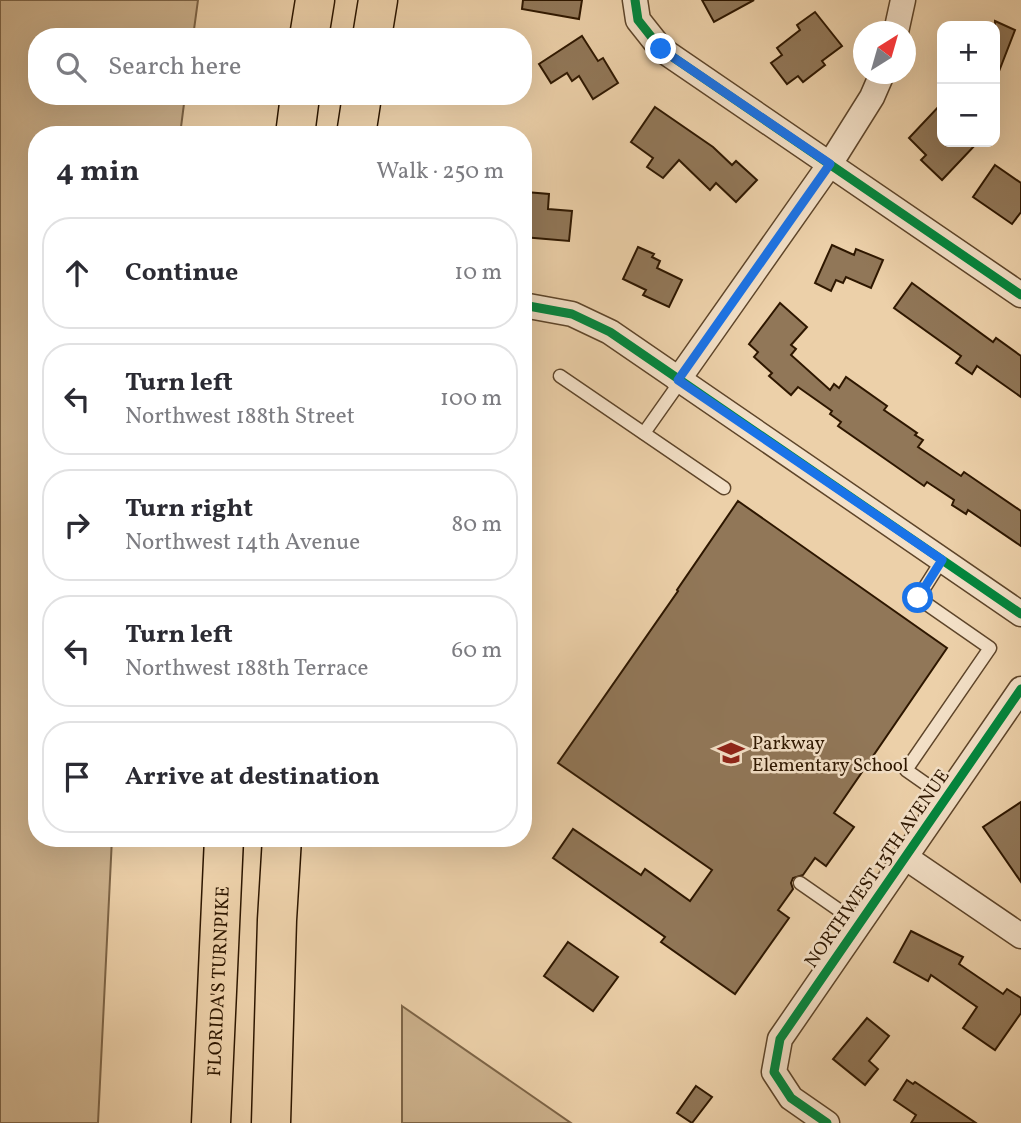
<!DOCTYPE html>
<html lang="en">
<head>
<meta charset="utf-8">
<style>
	:root { --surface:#fff; --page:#f2f2f3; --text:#2b2b33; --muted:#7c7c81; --line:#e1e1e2 }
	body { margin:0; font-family:Vollkorn,serif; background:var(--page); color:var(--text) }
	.controls { position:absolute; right:21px; top:21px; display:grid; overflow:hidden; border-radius:14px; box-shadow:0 7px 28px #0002 }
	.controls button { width:63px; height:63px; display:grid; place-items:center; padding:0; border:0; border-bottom:2px solid var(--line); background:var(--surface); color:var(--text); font:35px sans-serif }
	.compass { position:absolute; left:853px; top:21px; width:63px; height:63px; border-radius:50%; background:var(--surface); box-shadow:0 7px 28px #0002; rotate:37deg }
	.stop { position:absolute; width:21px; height:21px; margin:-16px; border:5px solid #1a73e8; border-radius:50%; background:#fff }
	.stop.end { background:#1a73e8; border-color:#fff; box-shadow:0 2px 7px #0008 }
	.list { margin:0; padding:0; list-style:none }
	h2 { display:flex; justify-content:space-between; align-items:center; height:91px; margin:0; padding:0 28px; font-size:30px }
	h2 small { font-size:23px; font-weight:400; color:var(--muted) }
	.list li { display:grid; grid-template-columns:46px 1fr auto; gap:21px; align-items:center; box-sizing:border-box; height:112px; margin:0 14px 14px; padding:0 14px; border:2px solid var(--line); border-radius:28px }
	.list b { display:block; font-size:26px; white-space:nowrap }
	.list p { margin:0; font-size:23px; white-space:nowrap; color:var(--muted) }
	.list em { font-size:23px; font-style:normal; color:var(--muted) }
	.icon { flex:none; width:38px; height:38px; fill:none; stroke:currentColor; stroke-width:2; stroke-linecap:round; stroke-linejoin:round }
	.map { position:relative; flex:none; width:1021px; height:1123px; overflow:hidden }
	.search { position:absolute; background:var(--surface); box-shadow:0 7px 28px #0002; left:28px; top:28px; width:504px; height:77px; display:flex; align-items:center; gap:18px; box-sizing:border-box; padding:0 24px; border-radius:28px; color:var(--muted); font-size:26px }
	.panel { position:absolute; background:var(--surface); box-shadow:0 7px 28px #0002; left:28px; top:126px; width:504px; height:721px; border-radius:28px }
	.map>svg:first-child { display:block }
	.green { fill:#ccb18c; stroke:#7d6446; stroke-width:2 }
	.building { fill:#917758; stroke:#2e1700; stroke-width:2 }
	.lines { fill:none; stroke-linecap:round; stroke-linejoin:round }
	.service-casing { stroke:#5e452a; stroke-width:15 }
	.minor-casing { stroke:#5e452a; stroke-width:27 }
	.motorway-casing { stroke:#2e1700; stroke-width:41 }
	.service { stroke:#f3e0c7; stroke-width:12 }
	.minor { stroke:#f3e0c7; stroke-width:24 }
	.motorway { stroke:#ecd0a9; stroke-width:38 }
	.cycleway-casing { stroke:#f3e0c7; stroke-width:13 }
	.cycleway { stroke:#00873e; stroke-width:9 }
	.route { stroke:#1a73e8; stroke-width:9 }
	.labels { text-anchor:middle; stroke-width:5; stroke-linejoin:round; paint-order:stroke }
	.poi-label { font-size:19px; fill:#2e1700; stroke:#f3e0c7; text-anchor:start }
	.street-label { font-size:19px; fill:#2e1700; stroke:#f3e0c7 }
</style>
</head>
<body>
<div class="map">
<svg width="1021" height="1123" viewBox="0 0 1021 1123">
	<rect width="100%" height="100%" fill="#ecd0a9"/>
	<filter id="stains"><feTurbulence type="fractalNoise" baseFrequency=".00286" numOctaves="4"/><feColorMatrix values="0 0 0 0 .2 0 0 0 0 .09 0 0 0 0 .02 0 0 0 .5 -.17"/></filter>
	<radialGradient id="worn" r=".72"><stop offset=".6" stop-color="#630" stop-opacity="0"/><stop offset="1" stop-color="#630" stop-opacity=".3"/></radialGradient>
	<g class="green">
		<polygon points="0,0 198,0 193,37 37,37 37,96 185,96 180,135 37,135 37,838 112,838 98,1123 0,1123"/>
		<polygon points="402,1006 571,1123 402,1123"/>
	</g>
	<g class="building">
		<polygon points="523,0 582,0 579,19 522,9"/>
		<polygon points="702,0 754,0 714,22"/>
		<polygon points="815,12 842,46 822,61 825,65 803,82 798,76 787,84 771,63 782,55 777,48 800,30 797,25"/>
		<polygon points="995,21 1015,30 996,79 995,78"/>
		<polygon points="582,36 598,61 603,58 618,83 593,99 579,76 572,81 567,73 551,83 539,64"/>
		<polygon points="942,103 942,142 978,142 942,180 921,160 926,155 909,138"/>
		<polygon points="655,107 713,147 732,165 736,161 757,180 736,202 716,183 710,190 679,160 663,178 647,167 653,158 631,142"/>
		<polygon points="995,165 1021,183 1021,212 1012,224 973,197"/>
		<polygon points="526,192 549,194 548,209 572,211 569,241 523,237 523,204 525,204"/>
		<polygon points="832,245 854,255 856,249 883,260 871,288 846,277 843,283 836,280 831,291 815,283"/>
		<polygon points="638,247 654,254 652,257 660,261 657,268 682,280 669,307 643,295 646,290 623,279"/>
		<polygon points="912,283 993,342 996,338 1021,356 1021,397 977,366 972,374 956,363 961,356 894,308"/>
		<polygon points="780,303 807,327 791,345 796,349 791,355 830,390 834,384 839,388 846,377 887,406 884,410 917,433 915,435 923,440 918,447 961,476 964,472 1021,511 1021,546 968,510 966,514 952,505 954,500 927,482 924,486 838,426 841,422 830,414 832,411 798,387 791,395 769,376 772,373 754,357 758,352 749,344"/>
		<polygon points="738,501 947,648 834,813 854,827 826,866 815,858 803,875 793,878 791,883 793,889 778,910 789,918 735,994 661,942 665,937 553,858 573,829 641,875 645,869 690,901 712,870 558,763 678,591 677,590"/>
		<polygon points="1021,802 1021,882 983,827"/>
		<polygon points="911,931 963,957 959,964 1003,994 1007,989 1021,998 1021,1013 995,1050 963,1028 977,1007 931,975 928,981 894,962"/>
		<polygon points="568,942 618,977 593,1011 544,976"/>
		<polygon points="867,1018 889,1036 869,1061 878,1069 865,1085 833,1059"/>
		<polygon points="907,1080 913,1084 915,1082 976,1123 911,1123 916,1115 894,1100"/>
		<polygon points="696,1086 712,1097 692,1123 677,1113"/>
	</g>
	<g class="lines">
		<g class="service-casing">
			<g id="service">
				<polyline points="560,376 724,488"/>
				<polyline points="644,433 680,382"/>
				<polyline points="942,560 918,598 990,648 906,770 946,798"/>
				<polyline points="800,883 859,924"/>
			</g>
		</g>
		<g class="minor-casing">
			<g id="minor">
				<polyline points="635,0 638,20 661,49 1021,295"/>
				<polyline points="896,32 903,0"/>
				<polyline points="523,305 572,314 610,332 1021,614"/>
				<polyline points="678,380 830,164 872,97 882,74"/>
				<polyline points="905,857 1021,936"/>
				<polyline points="827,1123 791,1098 774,1072 780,1039 1021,689"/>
			</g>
		</g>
		<g class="motorway-casing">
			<g id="motorway">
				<polyline points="309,37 315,0"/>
				<polyline points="372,37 378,0"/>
				<polyline points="295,135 300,96"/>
				<polyline points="356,135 362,96"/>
				<path id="s1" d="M211,1123L224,838"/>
				<polyline points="271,1123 277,920 282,838"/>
			</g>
		</g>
		<use href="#service" class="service"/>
		<use href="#minor" class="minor"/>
		<use href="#motorway" class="motorway"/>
		<g class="cycleway-casing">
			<g id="cycleway">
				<polyline points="635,0 638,20 661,49 1021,295"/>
				<polyline points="523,305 572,314 610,332 1021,614"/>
				<polyline points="827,1123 791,1098 774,1072 780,1039 1021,689"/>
			</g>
		</g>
		<use href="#cycleway" class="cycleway"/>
	</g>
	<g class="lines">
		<polyline class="route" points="661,49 830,164 678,380 942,560 918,598"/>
	</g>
	<defs>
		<g id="school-bare" transform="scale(2.1)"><path d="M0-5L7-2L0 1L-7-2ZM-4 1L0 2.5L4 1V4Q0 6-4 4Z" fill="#8f2418" stroke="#f3e0c7" stroke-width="2.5" paint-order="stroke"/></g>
	</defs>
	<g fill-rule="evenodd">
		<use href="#school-bare" x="731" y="753"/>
	</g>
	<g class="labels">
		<g class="poi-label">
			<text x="752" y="749">Parkway<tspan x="752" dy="22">Elementary School</tspan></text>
		</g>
		<g class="street-label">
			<text transform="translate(876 868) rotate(-55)" y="7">NORTHWEST 13TH AVENUE</text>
			<text dy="7" stroke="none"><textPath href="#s1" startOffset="142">FLORIDA'S TURNPIKE</textPath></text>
		</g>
	</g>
	<rect width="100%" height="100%" filter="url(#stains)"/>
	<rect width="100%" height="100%" fill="url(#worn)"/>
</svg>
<div class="controls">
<button>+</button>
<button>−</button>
</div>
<svg class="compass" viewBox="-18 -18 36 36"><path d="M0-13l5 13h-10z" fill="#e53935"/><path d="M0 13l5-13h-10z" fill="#7c7c81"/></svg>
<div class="stop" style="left:918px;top:598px"></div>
<div class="stop end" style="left:661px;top:49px"></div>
<div class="search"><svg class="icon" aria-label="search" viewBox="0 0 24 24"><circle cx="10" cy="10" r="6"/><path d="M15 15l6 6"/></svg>Search here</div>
<section class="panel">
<h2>4 min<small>Walk · 250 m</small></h2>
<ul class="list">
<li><svg class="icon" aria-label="ahead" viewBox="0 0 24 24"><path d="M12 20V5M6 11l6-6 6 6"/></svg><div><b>Continue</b></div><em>10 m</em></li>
<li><svg class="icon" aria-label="left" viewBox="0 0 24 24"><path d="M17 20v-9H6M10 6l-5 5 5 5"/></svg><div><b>Turn left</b><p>Northwest 188th Street</p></div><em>100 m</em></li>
<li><svg class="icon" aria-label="right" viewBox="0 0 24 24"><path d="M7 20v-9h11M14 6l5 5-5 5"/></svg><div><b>Turn right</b><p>Northwest 14th Avenue</p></div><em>80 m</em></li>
<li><svg class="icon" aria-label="left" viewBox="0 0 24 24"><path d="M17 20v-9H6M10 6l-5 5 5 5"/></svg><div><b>Turn left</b><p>Northwest 188th Terrace</p></div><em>60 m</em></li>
<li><svg class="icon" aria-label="arrive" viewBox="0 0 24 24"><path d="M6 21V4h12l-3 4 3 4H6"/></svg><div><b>Arrive at destination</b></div></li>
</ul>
</section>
</div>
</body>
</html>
